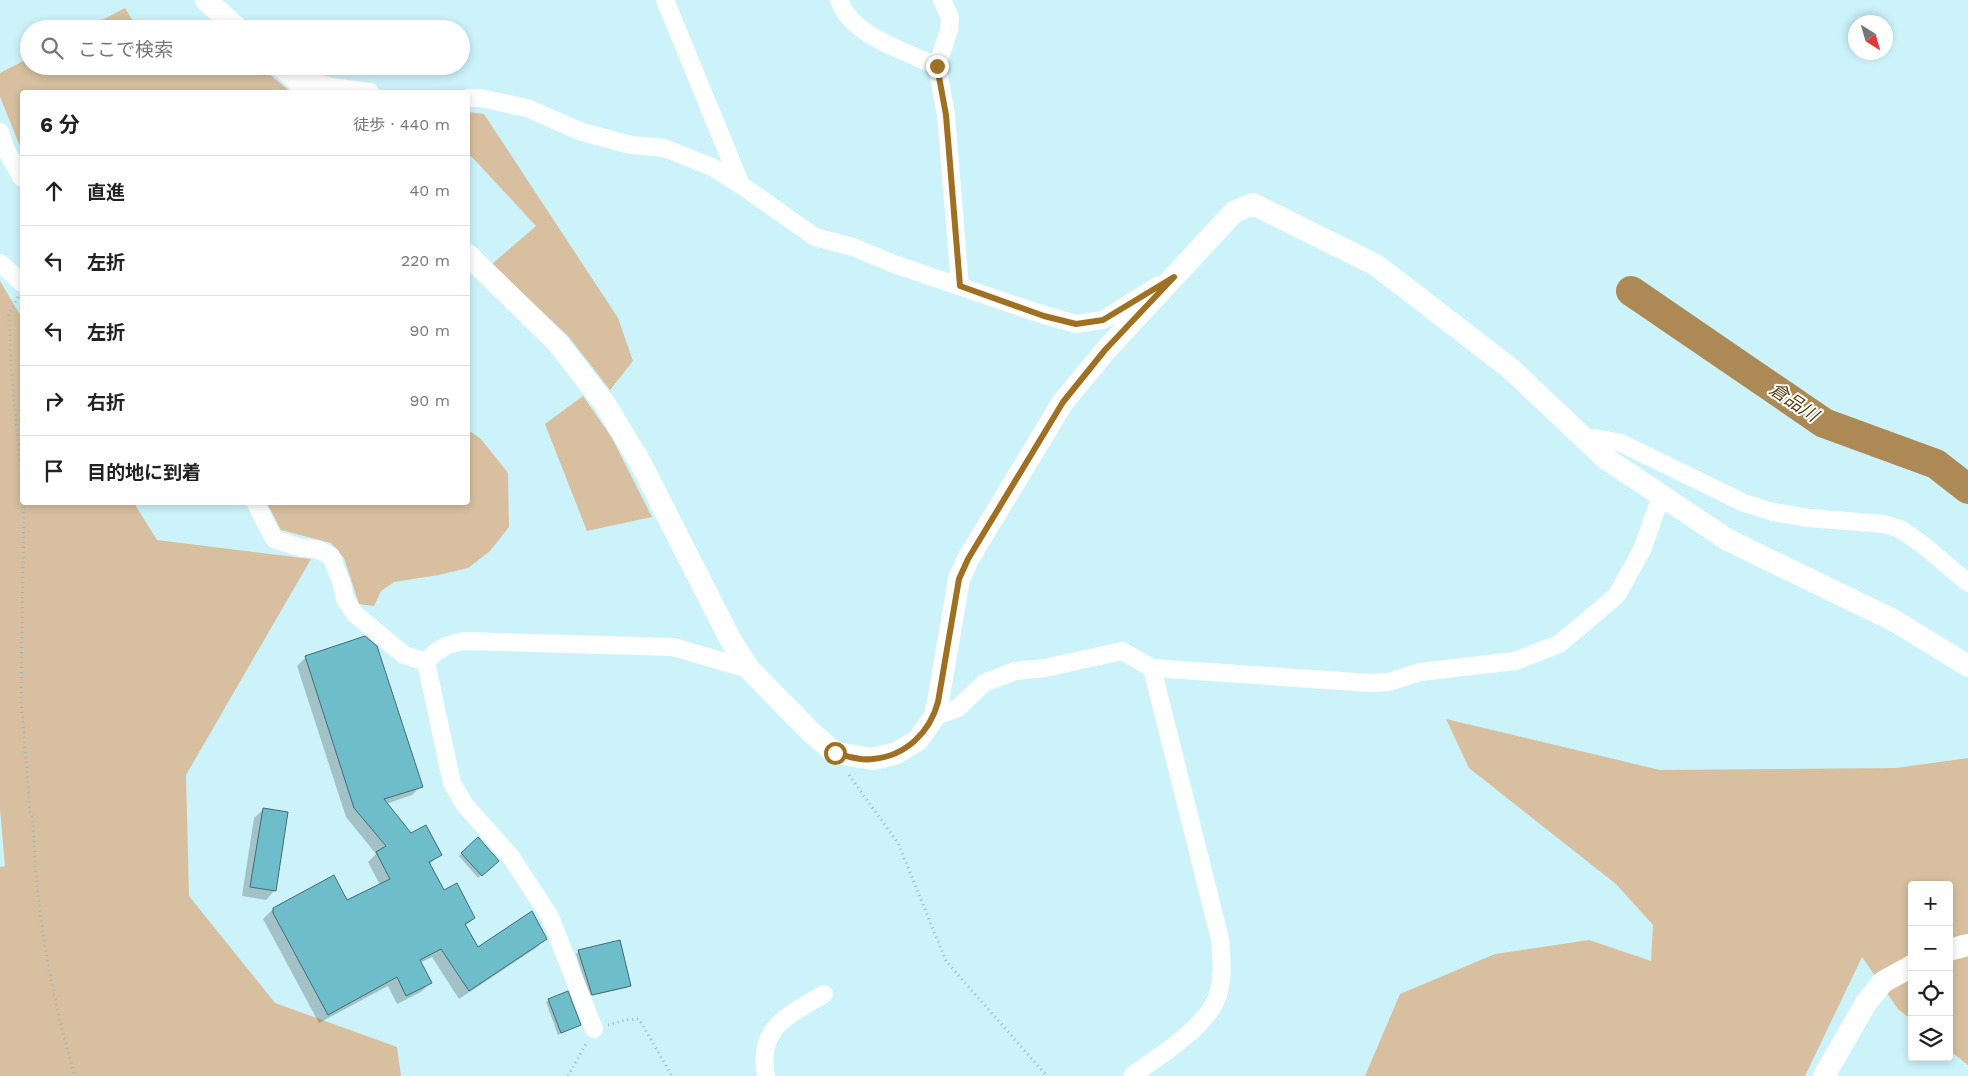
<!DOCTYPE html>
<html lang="ja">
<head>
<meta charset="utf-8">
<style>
	:root { --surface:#fff; --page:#f2f2f2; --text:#222; --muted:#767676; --line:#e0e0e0 }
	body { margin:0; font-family:"Work Sans","Noto Sans JP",sans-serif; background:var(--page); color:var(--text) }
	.controls { position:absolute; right:15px; bottom:15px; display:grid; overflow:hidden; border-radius:5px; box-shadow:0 2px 8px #0003 }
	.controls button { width:45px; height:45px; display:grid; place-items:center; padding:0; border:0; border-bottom:1px solid var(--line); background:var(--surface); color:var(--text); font:25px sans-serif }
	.compass { position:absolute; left:1848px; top:15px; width:45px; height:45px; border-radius:50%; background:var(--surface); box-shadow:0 2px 8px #0003; rotate:143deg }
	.stop { position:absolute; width:15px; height:15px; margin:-11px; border:4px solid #9f7022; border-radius:50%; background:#fff }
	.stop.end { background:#9f7022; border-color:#fff; box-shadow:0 1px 5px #0008 }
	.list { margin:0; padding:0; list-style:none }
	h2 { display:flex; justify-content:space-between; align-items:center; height:65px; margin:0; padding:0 20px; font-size:21px }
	h2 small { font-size:16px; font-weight:400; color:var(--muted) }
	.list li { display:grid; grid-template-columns:32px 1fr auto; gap:15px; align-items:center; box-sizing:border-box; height:70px; padding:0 20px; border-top:1px solid var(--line) }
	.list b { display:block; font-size:19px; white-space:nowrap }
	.list em { font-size:16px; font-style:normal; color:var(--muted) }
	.icon { flex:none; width:28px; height:28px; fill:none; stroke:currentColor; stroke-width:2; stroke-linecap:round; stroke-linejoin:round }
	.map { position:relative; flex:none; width:1968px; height:1076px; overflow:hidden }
	.search { position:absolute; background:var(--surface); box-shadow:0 2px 8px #0003; left:20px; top:20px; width:450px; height:55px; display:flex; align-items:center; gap:12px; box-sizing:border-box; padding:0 18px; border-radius:28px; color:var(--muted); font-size:19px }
	.panel { position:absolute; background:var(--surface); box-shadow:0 2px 8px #0003; left:20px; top:90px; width:450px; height:415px; border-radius:5px }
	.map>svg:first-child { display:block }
	.green { fill:#d7bf9f }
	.shadow { fill:#0003 }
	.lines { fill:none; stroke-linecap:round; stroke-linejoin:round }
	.river { stroke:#ad8956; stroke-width:30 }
	.building { fill:#6dbeca; stroke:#486b71 }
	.path { stroke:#99b9bf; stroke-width:3; stroke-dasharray:1 4; stroke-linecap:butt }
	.minor { stroke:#fff; stroke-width:18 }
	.tertiary { stroke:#fff; stroke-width:22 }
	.route { stroke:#9f7022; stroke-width:6 }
	.labels { text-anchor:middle; stroke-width:4; stroke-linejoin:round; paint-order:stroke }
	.water-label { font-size:18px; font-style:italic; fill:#573d14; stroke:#fff }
</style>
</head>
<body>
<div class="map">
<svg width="1968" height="1076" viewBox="0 0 1968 1076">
	<rect width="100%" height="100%" fill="#ccf3fa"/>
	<g class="green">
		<polygon points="125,8 138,29 85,29"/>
		<polygon points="29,58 29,66 259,66 291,92 22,92 22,151 0,97 0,73"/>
		<polygon points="468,112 484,114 618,318 633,361 610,390 569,337 492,264 536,226 471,156 468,158"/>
		<polygon points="0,281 22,318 22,502 134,503 157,540 311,559 186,775 189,896 275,1003 397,1047 401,1076 0,1076 0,867 5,866 0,809"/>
		<polygon points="583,396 612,438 652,517 587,531 545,424"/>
		<polygon points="468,430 481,439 508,473 509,527 490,551 468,568 439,575 394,582 381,591 374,606 359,604 344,558 331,543 281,530 267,503 468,502"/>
		<polygon points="1446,719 1660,770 1896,768 1968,758 1968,1065 1949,1050 1949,885 1912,885 1912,1020 1898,1009 1862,957 1805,1076 1365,1076 1400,994 1495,954 1589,940 1651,961 1653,925 1616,884 1469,768"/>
	</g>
	<g class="shadow">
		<polygon points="306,657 421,786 412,795 386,804 410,835 440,854 429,865 443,891 474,918 465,926 477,949 546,938 536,948 459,999 432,957 420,963 430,983 421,992 397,1004 388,986 319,1023 263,919 272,910 333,877 347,902 380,885 368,862 376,854 346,817 297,666"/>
		<polygon points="264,809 275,890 266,900 242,896 254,818"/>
		<polygon points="478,839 497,861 478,878 459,856"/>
		<polygon points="579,951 629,985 627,988 589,996 576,954"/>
		<polygon points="567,993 580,1025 558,1035 546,1002"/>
	</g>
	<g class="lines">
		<polyline class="river" points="1631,291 1824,423 1936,464 1968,489"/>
	</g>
	<g class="building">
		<polygon points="365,636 377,646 423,787 384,799 411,833 426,825 442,855 429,862 444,890 457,883 475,918 465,924 478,947 532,911 547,939 469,991 441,949 420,960 432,983 406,996 397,977 328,1015 273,913 273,908 334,875 347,900 390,879 376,852 386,846 354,808 305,656"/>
		<polygon points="263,808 288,812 276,891 250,887"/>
		<polygon points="478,837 499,861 482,876 461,853"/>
		<polygon points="620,940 631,986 592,995 578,950"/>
		<polygon points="568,991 581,1025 561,1033 548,999"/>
	</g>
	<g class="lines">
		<g class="path">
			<polyline points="18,297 9,314 11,366 22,483"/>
			<path d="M24,502L21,699L30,812L33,818C35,905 50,993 75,1076"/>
			<polyline points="849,775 898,843 946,961 1047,1076"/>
			<polyline points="608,1025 625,1020 639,1019 672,1076"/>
			<polyline points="568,1076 587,1042"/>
		</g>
		<g class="minor">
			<polyline points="665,0 741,185"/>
			<path d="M839,0C851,36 905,51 937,66"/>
			<polyline points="942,0 950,17 949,30 937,66 946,115 960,286"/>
			<polyline points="293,75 331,87 370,92"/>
			<polyline points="468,98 480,98 527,108 582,132 631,145 664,148 712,167 741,185 815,237 853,247 894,264 1044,315 1076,324 1103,320 1159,285"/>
			<polyline points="0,132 6,150 22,178"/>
			<polyline points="0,263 22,283"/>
			<polyline points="1588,442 1595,438 1621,443 1744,503 1773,512 1809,518 1884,524 1900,529 1922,544 1968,583"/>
			<polyline points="255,502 274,539 301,548 316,549 331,556 342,584 345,599 355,614 404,655 426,662"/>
			<polyline points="935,716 958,708 984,683 1015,671 1045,668 1122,651 1152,668 1370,683 1389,682 1420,672 1515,661 1559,644 1617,595 1642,550 1661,496"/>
			<path d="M594,1029L550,917L511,857L464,804L452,783L426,662C437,649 447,644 464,641L673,647L749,669"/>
			<path d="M766,1076C757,1027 788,1016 824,994"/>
			<path d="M1132,1076C1158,1056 1198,1033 1214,1004C1224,986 1222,960 1220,939L1152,668"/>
		</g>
		<g class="tertiary">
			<polyline points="206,0 238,29"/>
			<polyline points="281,66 310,92"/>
			<polyline points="468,255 557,342 605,404 640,462 729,637 749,669 811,732 835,753 873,759 897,753 918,740 935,716 938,702 959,579 968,559 1063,402 1105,351 1234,212 1253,204 1376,265 1511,369 1605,458 1728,540 1895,621 1968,666"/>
			<polyline points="1949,950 1968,945"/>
			<polyline points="1824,1076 1866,1003 1883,982 1912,966"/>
		</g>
	</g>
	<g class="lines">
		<path class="route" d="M835,753C847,756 861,761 873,759C906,756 930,732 938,702L959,579L968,559L1063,402L1105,350L1174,277L1103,320L1076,324L1044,316L960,286L946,115L937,66"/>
	</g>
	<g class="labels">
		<g class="water-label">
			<text transform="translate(1794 402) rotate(34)" y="6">倉品川</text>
		</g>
	</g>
</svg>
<div class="controls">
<button>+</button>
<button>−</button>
<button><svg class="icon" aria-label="locate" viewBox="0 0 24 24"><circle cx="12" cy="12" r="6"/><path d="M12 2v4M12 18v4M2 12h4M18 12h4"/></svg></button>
<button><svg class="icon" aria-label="layers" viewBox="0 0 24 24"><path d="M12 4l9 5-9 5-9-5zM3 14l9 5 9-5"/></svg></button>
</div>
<svg class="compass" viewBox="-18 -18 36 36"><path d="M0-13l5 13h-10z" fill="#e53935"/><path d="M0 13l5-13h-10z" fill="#767676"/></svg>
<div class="stop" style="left:835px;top:753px"></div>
<div class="stop end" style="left:937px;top:66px"></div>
<div class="search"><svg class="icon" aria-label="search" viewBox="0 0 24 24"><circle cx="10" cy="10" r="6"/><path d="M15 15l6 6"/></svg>ここで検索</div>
<section class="panel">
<h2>6 分<small>徒歩 · 440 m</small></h2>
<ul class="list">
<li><svg class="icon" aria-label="ahead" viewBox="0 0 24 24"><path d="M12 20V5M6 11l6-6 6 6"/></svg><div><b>直進</b></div><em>40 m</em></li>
<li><svg class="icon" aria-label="left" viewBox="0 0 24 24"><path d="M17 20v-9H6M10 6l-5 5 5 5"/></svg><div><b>左折</b></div><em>220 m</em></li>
<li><svg class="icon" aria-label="left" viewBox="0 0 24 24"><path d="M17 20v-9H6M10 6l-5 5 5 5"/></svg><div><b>左折</b></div><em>90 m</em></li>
<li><svg class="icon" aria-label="right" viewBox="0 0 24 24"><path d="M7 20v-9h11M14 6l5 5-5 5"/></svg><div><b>右折</b></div><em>90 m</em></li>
<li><svg class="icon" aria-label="arrive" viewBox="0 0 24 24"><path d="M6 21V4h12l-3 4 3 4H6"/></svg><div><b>目的地に到着</b></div></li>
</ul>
</section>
</div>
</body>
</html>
